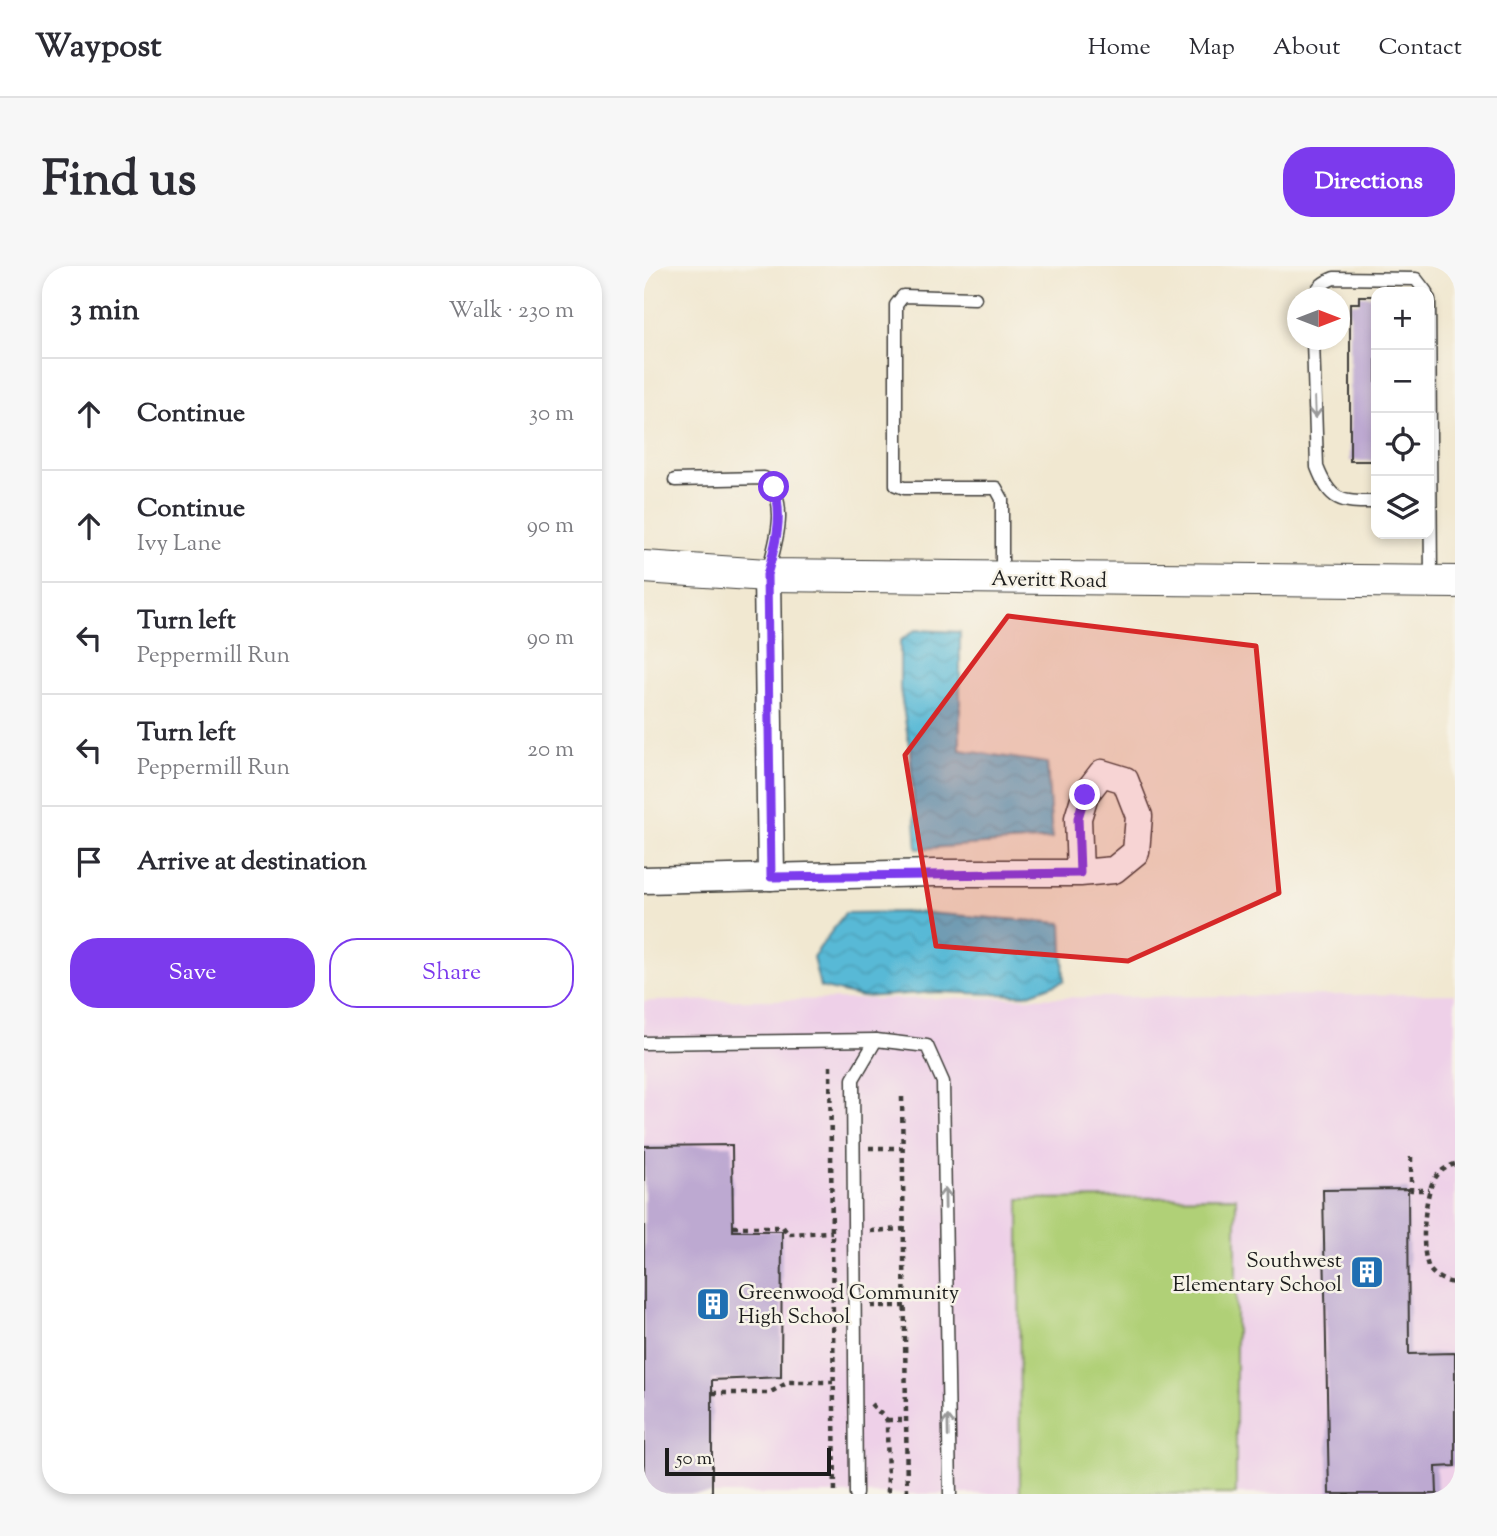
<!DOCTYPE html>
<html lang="en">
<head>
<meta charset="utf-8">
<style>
	:root { --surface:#fff; --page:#f7f7f7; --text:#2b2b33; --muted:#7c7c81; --line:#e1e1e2; --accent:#7c3aed }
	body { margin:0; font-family:"Sorts Mill Goudy",serif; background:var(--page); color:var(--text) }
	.controls { position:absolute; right:21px; top:21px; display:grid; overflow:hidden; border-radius:14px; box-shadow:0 4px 10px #0003 }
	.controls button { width:63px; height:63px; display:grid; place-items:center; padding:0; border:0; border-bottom:2px solid var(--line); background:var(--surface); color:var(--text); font:35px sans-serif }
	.compass { position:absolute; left:643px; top:21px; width:63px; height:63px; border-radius:50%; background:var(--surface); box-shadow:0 4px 10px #0003; rotate:90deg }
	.scale { position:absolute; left:21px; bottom:18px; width:166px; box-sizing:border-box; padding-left:7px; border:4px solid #1c1c1c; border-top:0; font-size:19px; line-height:24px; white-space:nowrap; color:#1c1c1c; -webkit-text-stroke:5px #f7f3e8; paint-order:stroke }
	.stop { position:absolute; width:21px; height:21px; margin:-16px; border:5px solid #7c3aed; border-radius:50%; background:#fff }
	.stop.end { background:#7c3aed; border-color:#fff; box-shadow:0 2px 7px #0008 }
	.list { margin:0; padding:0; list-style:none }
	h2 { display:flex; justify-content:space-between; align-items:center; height:91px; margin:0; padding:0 28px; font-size:30px }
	h2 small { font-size:23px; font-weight:400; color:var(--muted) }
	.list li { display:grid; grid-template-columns:46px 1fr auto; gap:21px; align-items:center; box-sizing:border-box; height:112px; padding:0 28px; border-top:2px solid var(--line) }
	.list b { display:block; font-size:26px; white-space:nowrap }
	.list p { margin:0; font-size:23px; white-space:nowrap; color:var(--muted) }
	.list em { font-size:23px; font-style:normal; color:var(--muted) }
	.actions { display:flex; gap:14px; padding:21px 28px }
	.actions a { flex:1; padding:16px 0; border:2px solid var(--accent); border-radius:28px; text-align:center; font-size:24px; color:var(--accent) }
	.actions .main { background:var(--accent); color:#fff }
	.icon { flex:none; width:38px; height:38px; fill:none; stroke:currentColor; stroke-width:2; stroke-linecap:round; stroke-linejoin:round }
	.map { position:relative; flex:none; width:811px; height:1228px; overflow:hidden; border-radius:28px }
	header { display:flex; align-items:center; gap:42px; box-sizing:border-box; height:98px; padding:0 35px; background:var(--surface); border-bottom:2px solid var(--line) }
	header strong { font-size:33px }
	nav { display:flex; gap:38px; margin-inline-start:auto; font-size:24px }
	.intro { display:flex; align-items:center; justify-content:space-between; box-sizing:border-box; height:168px; padding:0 42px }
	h1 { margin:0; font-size:49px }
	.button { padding:18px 32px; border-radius:28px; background:var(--accent); color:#fff; font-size:24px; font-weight:700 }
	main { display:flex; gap:42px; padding:0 42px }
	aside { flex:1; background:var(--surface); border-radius:28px; box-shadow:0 4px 10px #0003 }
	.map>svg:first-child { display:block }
	.built { fill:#eed0e8 }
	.garden { fill:#b0d077; stroke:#66764a; stroke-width:2 }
	.water { fill:url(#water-waves); stroke:#3a6a79; stroke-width:2 }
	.building { fill:#bda9d1 }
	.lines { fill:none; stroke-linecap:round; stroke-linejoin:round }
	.service-casing { stroke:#3c3b37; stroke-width:15 }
	.minor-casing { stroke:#3c3b37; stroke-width:29 }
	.tertiary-casing { stroke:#3c3b37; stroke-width:34 }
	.path { stroke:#3c3b37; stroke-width:4.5; stroke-dasharray:5 5; stroke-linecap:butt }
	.service { stroke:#fff; stroke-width:12 }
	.minor { stroke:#fff; stroke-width:26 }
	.tertiary { stroke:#fff; stroke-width:32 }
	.oneway { stroke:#999 }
	.route { stroke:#7c3aed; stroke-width:9 }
	.marked { fill:#d62828; fill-opacity:0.2; stroke:#d62828; stroke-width:5; stroke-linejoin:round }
	.labels { text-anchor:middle; stroke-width:5; stroke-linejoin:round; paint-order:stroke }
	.street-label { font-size:21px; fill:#1c1c1c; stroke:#f7f3e8 }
	.poi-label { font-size:21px; fill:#1c1c1c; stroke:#f7f3e8; text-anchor:end }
</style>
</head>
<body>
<header>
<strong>Waypost</strong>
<nav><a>Home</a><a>Map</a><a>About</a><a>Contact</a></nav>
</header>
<div class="intro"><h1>Find us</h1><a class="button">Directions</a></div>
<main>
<aside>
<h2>3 min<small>Walk · 230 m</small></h2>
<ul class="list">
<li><svg class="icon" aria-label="ahead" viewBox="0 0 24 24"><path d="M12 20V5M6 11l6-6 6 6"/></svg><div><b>Continue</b></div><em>30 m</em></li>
<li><svg class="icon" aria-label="ahead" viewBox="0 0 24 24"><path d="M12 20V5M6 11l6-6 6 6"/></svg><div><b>Continue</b><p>Ivy Lane</p></div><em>90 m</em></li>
<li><svg class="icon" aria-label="left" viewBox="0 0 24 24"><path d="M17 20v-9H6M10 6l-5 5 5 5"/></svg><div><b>Turn left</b><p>Peppermill Run</p></div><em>90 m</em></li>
<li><svg class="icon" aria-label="left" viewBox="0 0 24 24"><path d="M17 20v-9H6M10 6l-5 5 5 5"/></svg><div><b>Turn left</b><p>Peppermill Run</p></div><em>20 m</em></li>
<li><svg class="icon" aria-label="arrive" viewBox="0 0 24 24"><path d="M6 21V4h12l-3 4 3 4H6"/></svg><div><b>Arrive at destination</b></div></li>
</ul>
<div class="actions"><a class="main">Save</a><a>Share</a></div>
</aside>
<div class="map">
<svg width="811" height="1228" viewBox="0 0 811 1228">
	<defs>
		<pattern id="water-waves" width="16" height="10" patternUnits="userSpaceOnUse" patternTransform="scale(1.75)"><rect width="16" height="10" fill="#58b9d6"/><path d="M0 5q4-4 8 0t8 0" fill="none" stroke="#4c9eb7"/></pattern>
	</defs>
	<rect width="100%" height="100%" fill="#f7f3e8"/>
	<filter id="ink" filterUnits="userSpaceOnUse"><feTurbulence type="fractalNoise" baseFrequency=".0143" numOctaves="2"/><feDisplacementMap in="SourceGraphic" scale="14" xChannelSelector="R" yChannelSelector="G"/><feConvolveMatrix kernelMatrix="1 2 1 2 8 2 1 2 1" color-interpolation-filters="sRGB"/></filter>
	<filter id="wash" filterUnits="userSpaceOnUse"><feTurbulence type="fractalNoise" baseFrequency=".00686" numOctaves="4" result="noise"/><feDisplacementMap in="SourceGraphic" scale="28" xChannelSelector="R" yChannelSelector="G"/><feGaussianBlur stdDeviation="1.57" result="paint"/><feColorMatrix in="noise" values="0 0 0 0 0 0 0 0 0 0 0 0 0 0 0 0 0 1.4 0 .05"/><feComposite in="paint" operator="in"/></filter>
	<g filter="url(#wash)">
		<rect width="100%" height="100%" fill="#f1e8d1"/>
		<polygon class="built" points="811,728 811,1228 0,1228 0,735"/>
		<polygon class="garden" points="592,931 592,1228 376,1228 375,933"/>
		<g class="water">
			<polygon points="271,364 316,366 316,484 403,497 408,573 273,583 266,483 256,423 256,375"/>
			<polygon points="268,646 418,657 420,715 382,729 294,726 218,731 176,721 169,691 201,647"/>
		</g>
		<g id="blocks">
			<g class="building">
				<polygon points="715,30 732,30 732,195 706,195 706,37 715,37"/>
				<polygon points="88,879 89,965 138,965 137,1111 68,1114 68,1228 0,1228 0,880"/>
				<polygon points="764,923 765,1088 811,1087 811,1200 792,1201 793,1228 685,1228 679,924"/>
			</g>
		</g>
	</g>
	<g filter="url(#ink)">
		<use href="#blocks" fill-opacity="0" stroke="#3c3b37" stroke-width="2"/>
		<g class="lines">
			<g class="service-casing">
				<g id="service">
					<polyline points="331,32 259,30 252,39 252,219 260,222 352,222 358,233 358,312"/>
					<path d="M670,32C673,20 680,16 690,12L772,13L782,26"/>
					<polyline points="785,33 787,316"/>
					<path d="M669,74L673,201C687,237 697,236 732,236"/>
					<path d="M31,214L120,212C147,235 131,279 123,309"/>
					<polyline points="0,777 232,774 283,780 299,816 306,1228"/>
					<polyline points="212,1228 209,813 232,774"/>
				</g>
			</g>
			<g class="minor-casing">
				<g id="minor">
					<polyline points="123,309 127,611"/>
					<polyline points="0,614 290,607 436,607 470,604 492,586 495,550 481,514 458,507 441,529 434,552 436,607"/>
				</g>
			</g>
			<g class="tertiary-casing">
				<polyline id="tertiary" points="0,301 123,309 811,316"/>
			</g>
			<g class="path">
				<polyline points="186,800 191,1228"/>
				<polyline points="258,831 263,1228"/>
				<polyline points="225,882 259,882"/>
				<polyline points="767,891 767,924 785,924"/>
				<path d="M811,898C802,901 795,905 790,914C780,929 775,991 787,1005C793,1012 802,1016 811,1017"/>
				<polyline points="89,961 139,961 144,968 188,966"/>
				<polyline points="226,965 260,963"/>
				<polyline points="227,1040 261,1040"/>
				<polyline points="68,1127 125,1127 145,1116 189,1116"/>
				<polyline points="227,1138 243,1154 244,1228"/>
				<polyline points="243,1154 263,1154"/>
			</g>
			<use href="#service" class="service"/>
			<use href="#minor" class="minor"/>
			<use href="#tertiary" class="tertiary"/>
		</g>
		<defs><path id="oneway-shaft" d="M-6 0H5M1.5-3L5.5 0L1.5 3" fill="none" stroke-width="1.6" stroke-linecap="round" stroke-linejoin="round" transform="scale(1.75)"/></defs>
		<g class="oneway">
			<use href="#oneway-shaft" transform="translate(671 142) rotate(88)"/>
			<use href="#oneway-shaft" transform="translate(301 932) rotate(-91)"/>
			<use href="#oneway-shaft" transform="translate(304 1160) rotate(-91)"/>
		</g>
	</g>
	<g class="lines" filter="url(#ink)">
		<path class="route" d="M130,221C140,250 131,281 123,309L127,611L436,607L434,552L441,529"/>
	</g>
	<path class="marked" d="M364,350L612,380L635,627L484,695L292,680L261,489Z"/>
	<defs>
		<g id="building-square" transform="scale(1.75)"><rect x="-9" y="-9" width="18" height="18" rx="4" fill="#1f6fb2" stroke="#f7f3e8"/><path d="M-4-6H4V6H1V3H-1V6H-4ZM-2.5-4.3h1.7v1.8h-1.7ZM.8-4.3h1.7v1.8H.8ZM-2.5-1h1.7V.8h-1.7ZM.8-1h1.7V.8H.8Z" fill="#fff"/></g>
	</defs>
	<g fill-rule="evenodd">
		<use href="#building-square" x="723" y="1006"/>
		<use href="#building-square" x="69" y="1038"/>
	</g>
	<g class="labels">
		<g class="street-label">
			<text transform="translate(405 313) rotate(1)" y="7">Averitt Road</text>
		</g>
		<g class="poi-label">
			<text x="698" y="1001">Southwest<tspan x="698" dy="24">Elementary School</tspan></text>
			<text x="94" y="1033" text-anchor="start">Greenwood Community<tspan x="94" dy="24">High School</tspan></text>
		</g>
	</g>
</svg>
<div class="controls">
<button>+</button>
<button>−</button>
<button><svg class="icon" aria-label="locate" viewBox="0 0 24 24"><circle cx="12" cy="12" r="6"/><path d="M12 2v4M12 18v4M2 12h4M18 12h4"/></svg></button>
<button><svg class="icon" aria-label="layers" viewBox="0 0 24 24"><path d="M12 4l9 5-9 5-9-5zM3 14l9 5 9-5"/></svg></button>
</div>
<svg class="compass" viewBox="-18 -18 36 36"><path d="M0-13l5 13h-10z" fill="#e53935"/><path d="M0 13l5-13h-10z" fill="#7c7c81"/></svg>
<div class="scale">50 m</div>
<div class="stop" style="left:130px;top:221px"></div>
<div class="stop end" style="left:441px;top:529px"></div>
</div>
</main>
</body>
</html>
